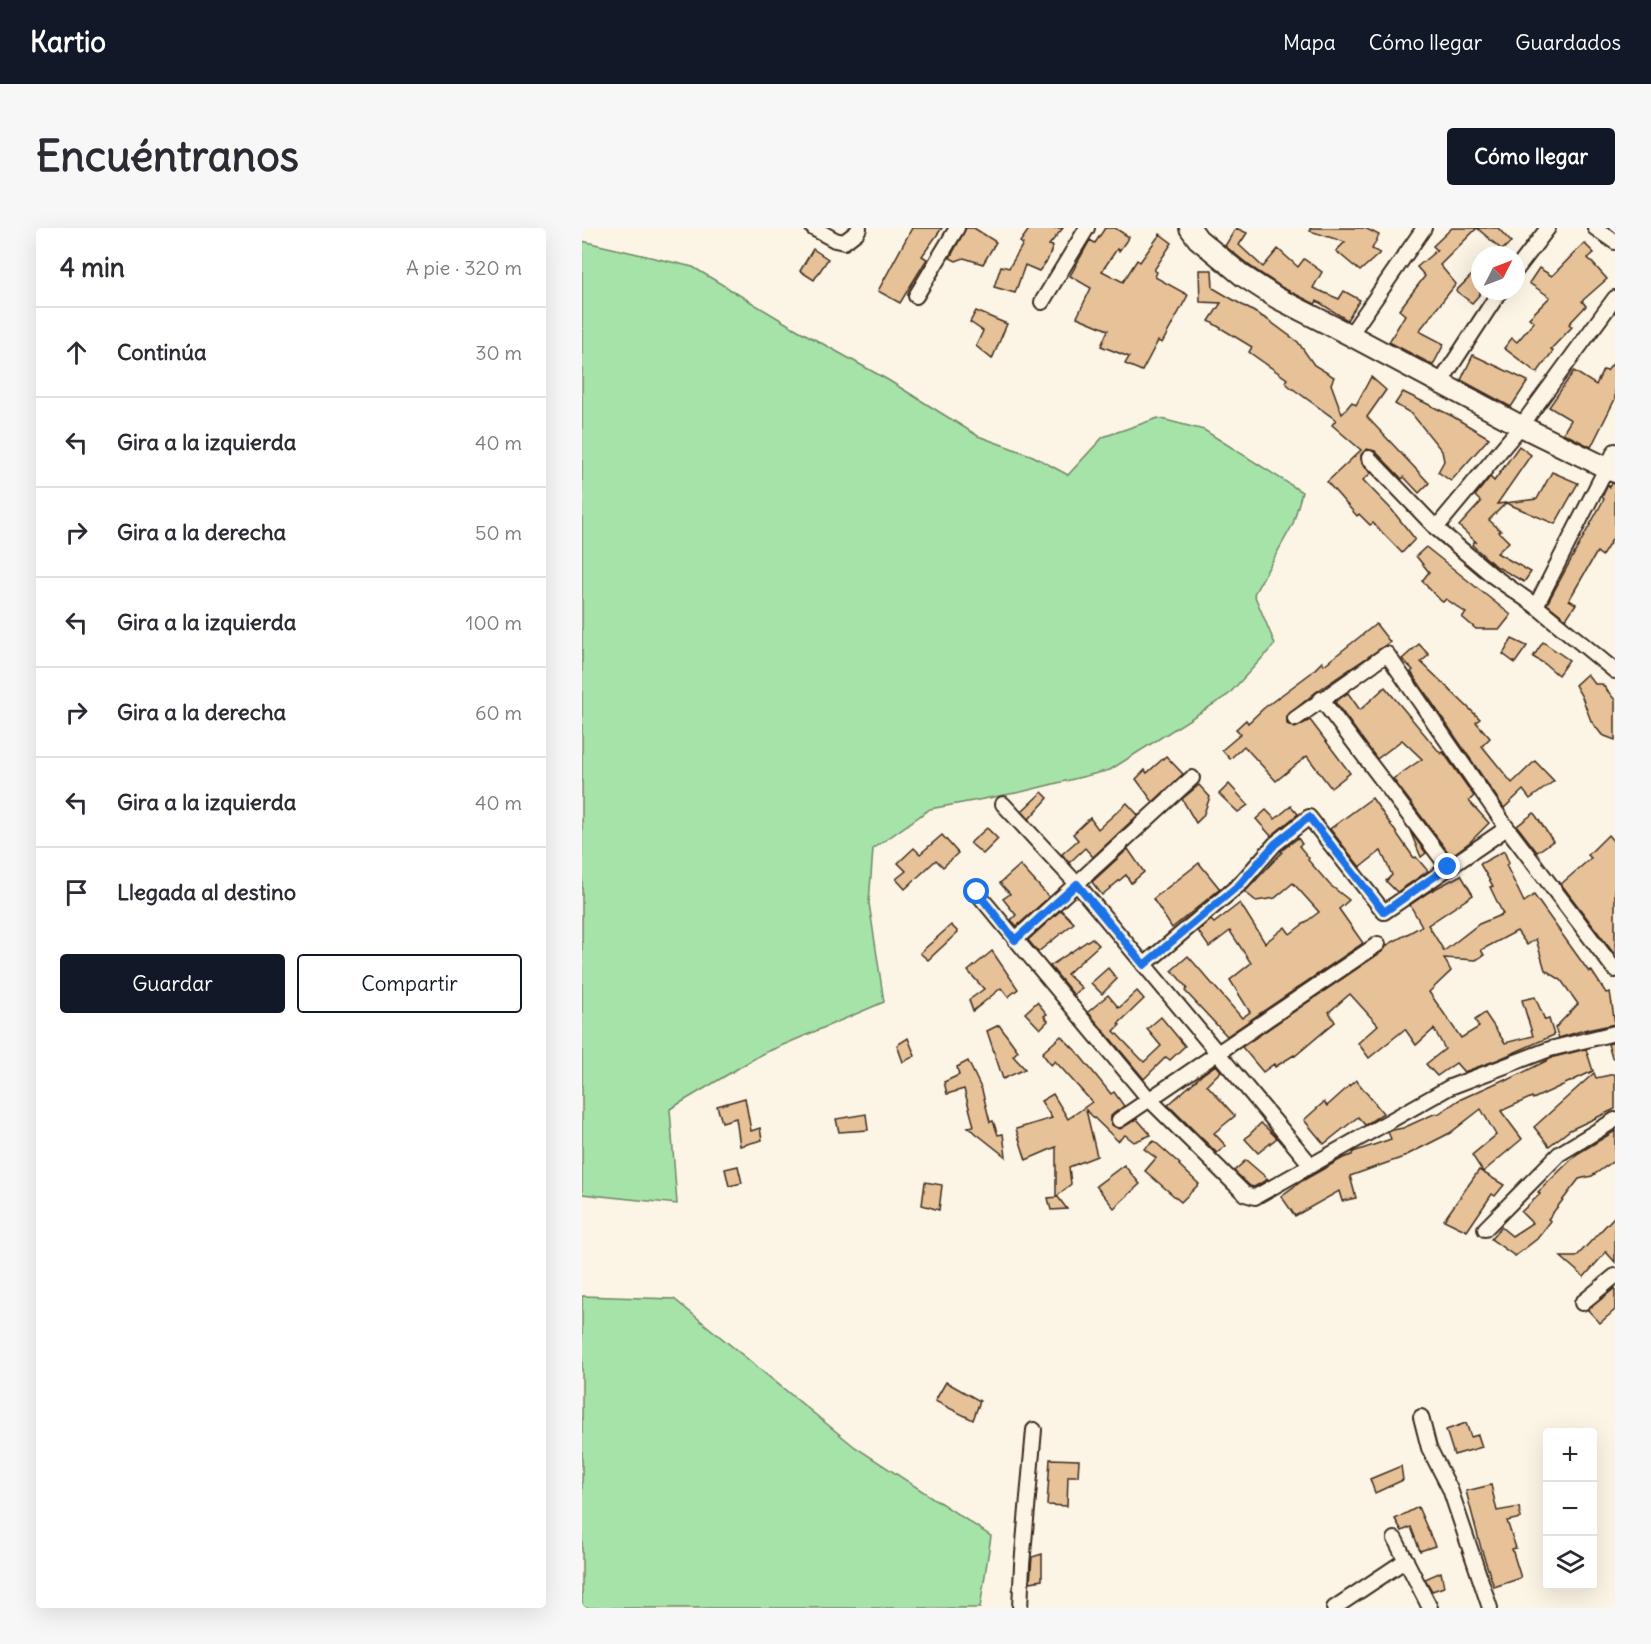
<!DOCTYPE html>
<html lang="es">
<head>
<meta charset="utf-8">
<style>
	:root { --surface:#fff; --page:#f7f7f7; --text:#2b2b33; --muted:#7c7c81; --line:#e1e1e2; --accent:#111827 }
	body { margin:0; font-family:Delius,sans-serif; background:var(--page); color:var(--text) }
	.controls { position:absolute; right:18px; bottom:18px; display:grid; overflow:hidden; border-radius:6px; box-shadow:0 6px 24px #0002 }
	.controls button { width:54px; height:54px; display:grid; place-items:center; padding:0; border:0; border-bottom:2px solid var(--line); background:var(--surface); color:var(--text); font:30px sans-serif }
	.compass { position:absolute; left:889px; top:18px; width:54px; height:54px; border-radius:50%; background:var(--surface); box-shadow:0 6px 24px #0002; rotate:48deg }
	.stop { position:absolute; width:18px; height:18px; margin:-14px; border:4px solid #1a73e8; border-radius:50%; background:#fff }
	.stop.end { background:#1a73e8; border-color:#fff; box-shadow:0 2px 6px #0008 }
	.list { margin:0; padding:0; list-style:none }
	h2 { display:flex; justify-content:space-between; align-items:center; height:78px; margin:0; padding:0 24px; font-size:26px }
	h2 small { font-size:20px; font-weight:400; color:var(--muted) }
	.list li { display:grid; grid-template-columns:39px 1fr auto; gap:18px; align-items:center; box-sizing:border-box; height:90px; padding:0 24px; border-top:2px solid var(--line) }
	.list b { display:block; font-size:22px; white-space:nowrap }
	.list em { font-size:20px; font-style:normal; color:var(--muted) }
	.actions { display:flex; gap:12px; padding:18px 24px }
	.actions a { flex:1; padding:14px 0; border:2px solid var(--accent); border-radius:6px; text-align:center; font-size:21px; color:var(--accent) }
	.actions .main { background:var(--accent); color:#fff }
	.icon { flex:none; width:33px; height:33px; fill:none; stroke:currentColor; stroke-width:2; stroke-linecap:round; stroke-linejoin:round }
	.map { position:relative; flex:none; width:1033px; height:1380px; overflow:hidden; border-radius:6px }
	header { display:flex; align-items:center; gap:36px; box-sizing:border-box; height:84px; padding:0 30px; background:var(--accent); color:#fff }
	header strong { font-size:28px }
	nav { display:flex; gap:33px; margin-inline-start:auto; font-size:21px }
	.intro { display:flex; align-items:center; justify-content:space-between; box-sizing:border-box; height:144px; padding:0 36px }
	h1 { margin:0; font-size:42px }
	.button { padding:15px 27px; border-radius:6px; background:var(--accent); color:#fff; font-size:21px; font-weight:700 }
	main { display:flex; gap:36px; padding:0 36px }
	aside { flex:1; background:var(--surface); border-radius:6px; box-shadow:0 6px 24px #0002 }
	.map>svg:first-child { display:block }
	.green { fill:#a6e3a9; stroke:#708664; stroke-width:1.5 }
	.building { fill:#e7c298; stroke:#3b2a1e; stroke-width:1.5 }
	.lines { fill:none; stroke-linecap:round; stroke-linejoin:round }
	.street-casing { stroke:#3b2a1e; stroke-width:18 }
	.secondary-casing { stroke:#3b2a1e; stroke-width:24 }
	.street { stroke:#fcf5e5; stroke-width:14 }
	.secondary { stroke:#fcf5e5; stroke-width:20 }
	.route { stroke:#1a73e8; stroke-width:8 }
</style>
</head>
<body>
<header>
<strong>Kartio</strong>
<nav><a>Mapa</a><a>Cómo llegar</a><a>Guardados</a></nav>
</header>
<div class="intro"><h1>Encuéntranos</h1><a class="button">Cómo llegar</a></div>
<main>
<aside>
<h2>4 min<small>A pie · 320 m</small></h2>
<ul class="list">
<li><svg class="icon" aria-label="ahead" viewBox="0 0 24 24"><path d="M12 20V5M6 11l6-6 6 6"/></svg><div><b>Continúa</b></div><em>30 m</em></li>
<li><svg class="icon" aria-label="left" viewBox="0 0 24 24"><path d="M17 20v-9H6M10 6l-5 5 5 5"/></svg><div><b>Gira a la izquierda</b></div><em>40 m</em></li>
<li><svg class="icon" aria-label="right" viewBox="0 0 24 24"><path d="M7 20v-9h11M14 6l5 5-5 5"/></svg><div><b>Gira a la derecha</b></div><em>50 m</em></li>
<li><svg class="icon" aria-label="left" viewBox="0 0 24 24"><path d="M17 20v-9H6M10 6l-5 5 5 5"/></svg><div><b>Gira a la izquierda</b></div><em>100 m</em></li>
<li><svg class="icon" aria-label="right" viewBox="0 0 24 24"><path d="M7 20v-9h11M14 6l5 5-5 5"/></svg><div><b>Gira a la derecha</b></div><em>60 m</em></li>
<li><svg class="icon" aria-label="left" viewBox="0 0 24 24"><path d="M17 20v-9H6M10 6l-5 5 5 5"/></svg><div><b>Gira a la izquierda</b></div><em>40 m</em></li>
<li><svg class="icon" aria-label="arrive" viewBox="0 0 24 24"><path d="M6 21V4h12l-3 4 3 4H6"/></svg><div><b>Llegada al destino</b></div></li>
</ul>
<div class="actions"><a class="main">Guardar</a><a>Compartir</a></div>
</aside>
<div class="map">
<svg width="1033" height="1380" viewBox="0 0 1033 1380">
	<rect width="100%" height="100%" fill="#fcf5e5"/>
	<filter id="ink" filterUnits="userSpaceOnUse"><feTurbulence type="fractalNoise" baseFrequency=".0167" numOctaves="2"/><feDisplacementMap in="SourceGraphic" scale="12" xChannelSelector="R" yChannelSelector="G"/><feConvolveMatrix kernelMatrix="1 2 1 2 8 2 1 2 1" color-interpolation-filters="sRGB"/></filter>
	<g filter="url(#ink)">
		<g class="green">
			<polygon points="0,13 111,39 207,97 306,152 396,208 451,228 486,247 521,209 576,190 622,202 720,264 711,296 672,366 693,416 646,467 528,542 439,564 348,581 291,621 287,675 302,774 180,826 88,881 95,976 0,966"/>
			<polygon points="0,1068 92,1071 273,1219 409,1308 398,1380 0,1380"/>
		</g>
		<g class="building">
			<polygon points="330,0 360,0 340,28 345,31 318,75 296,63"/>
			<polygon points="384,0 392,0 414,14 401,36 382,30 374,33 368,30"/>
			<polygon points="448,0 481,0 467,17 471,18 465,33 457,43 443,37 433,65 412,59 419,38 427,40 441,16 438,14"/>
			<polygon points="523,0 533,0 547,9 537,23 535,21 520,43 541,54 555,32 558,34 578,6 590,15 572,42 575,44 573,49 606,67 580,115 576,113 560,143 543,136 547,129 519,118 526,102 495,89 509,60 488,48 508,12 513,15"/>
			<polygon points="654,0 665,5 657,17 681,39 696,21 716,39 722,31 740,44 731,60 757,71 762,63 778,72 765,92 735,73 733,76 701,60 668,38 643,18"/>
			<polygon points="728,0 783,0 797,7 790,21 798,25 778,43 754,23 763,14 728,3"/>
			<polygon points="870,0 895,0 858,37 874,56 837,103 862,116 851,137 807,114 823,87 817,82 843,48 835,39 855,22 851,18"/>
			<polygon points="895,0 916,0 929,14 920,22"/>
			<polygon points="1002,15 1012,25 1006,30 1025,51 1000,73 1004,78 987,96 990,99 969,121 971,123 955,145 922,120 930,110 935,114 952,94 947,90 968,69 947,55 957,40 970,48"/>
			<polygon points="231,21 246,31 232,52 218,43"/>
			<polygon points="898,39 898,66 890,75 874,63"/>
			<polygon points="617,42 630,42 631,60 686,92 716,114 732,137 752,149 749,156 760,186 770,174 774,177 789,149 804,162 785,189 847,255 837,265 822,249 820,251 793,223 785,221 779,227 780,236 789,245 781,252 810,282 833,311 820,325 791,295 788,297 777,286 775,288 745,254 779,222 750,197 754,192 707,158 703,154 705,151 667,124 670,119 627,93 639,75 618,74"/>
			<polygon points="394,83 425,96 410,131 394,118 401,103 388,94"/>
			<polygon points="891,127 946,153 929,179 879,152"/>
			<polygon points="1033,133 1033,171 1009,219 981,205 989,192 967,179 992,143 1014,157 1021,142 1025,143"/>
			<polygon points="821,164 870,188 907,210 869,253 856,244 862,233 860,223 830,186 813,176"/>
			<polygon points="937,218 949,227 915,276 955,271 970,244 996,255 973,296 924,275 907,292 919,303 917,304 927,314 915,325 949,344 942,354 912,337 890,317 893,313 895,315 877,298 899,274 893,268 908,249 912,253"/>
			<polygon points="1030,255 1033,256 1033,307 1020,328 1015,324 987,372 994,376 984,391 965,376 1022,271 1020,269 1026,257 1028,259"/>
			<polygon points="844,319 929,387 918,401 894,401 880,389 884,385 864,371 861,374 859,373 840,353 847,344 834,328"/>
			<polygon points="794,396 808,414 734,464 705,488 705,496 713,500 728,492 768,545 749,560 725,528 694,553 662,518 648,531 640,522 659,506 654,501 664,492 666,495 682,480 729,445 740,434 742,437"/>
			<polygon points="930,411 945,418 933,435 921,426"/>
			<polygon points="961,414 987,432 976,447 963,436 951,429"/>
			<polygon points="837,416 847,427 839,434 898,491 894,494 908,510 900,518 930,555 953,533 972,553 948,571 941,562 922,580 829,444 831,442 820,431"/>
			<polygon points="1005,446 1013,456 1020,456 1033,472 1033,512 1020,507 1009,493 1000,469 993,457"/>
			<polygon points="803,459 859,526 861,524 892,568 887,573 907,595 888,614 869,628 811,551 840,531 820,512 795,531 753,474 766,465 778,482"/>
			<polygon points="584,528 601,546 571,574 554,551 563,542 565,545"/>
			<polygon points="647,556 666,577 656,584 637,566"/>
			<polygon points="617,557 628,569 621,588 614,595 600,571"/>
			<polygon points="460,564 466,570 447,591 440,583"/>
			<polygon points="790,570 832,630 834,629 846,643 815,664 804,653 810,647 799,623 778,639 748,601"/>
			<polygon points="545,575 556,587 511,629 503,620 487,635 480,626 496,612 491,606 508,590 516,601"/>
			<polygon points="709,578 716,586 689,608 674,591 684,582 693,591"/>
			<polygon points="952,585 971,613 955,624 935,598"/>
			<polygon points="405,600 416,611 401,626 388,615"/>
			<polygon points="828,603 844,625 839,629"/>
			<polygon points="360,607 376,625 361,639 354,632 323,661 314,651 324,643 316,635 332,620 338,626"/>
			<polygon points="1026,607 1033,615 1033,727 979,656 1009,630 1006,627"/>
			<polygon points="716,610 720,616 717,618 727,630 726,632 748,657 767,672 757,681 781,715 645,808 603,763 605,760 590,742 606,728 660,790 668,784 648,752 669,735 648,703 627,719 616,703 629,692 632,695 658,675 683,715 703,699 708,706 737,684 711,655 693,670 674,673 663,664 700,624 699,623"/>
			<polygon points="546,621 562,644 549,655 544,647 520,667 510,654"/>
			<polygon points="922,623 927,635 924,637 942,674 952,667 1007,744 1009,742 1024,765 1028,764 1033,796 1005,802 1005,801 977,810 973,800 996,776 979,752 963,742 954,711 945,717 935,703 899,722 902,727 894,732 862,730 869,743 847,764 879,810 897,799 893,792 903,785 923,815 951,808 940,772 953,769 963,792 967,791 972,807 915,832 882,844 874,835 855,848 844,836 863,821 852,801 834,817 823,801 787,830 776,815 796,797 768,766 747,784 753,794 713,828 712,827 693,839 692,836 681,844 660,819 801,723 805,717 840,698 828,677 847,664 879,647 891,667 846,697 862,723 897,696 921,686 908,659 911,658 898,636"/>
			<polygon points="617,635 638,661 590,700 571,671"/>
			<polygon points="438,637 467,669 435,698 429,692 434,687 421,671 428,666 418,655"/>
			<polygon points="479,682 492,695 456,724 446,712"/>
			<polygon points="369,697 376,704 346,732 338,725"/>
			<polygon points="510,710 517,717 485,746 500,760 492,767 468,738"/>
			<polygon points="410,723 436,761 426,769 419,760 391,783 387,772 402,761 386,743"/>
			<polygon points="526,740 535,751 520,766 509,755"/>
			<polygon points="555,763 562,771 536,796 538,797 532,803 562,834 579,818 565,801 579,789 603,818 588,832 584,829 562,851 506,784 526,767 537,780"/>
			<polygon points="455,774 465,786 462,788 466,793 458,801 443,785"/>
			<polygon points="417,797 436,823 431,828 443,841 421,851 405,803"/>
			<polygon points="479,808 494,823 529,866 532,864 542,878 529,888 530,897 538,901 555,891 569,907 552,914 543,907 536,913 504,882 515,928 487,939 489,956 474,969 474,919 444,932 434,901 470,890 459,873 471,866 486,891 510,874 473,833 469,837 460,825"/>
			<polygon points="326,810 333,828 321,834 315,817"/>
			<polygon points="1033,814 1033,829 1030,830 1026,816"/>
			<polygon points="1004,821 1011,843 951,871 950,869 919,883 940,911 901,944 890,927 914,907 899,881 868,905 819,930 768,948 774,970 760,973 757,963 713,988 699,968 720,953 761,930 770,927 771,924 809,911 806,904 811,902 821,900 854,885 856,886 877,872 923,851 924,853 972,829"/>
			<polygon points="386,833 400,862 408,894 411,893 416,907 421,906 424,929 386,899 392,898 382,861 365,866 362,854 377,847 375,839"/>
			<polygon points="634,837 639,843 625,857 653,888 632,905 644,918 635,925 586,877 621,846"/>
			<polygon points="1012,845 1014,850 1033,846 1033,881 988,902 967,918 952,899"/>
			<polygon points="774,852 801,885 783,897 776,889 742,916 722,892 742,874 745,878"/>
			<polygon points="163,870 169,903 178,900 180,912 158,918 154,890 140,894 135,878"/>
			<polygon points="284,886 286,902 257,904 254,891"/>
			<polygon points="679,895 695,910 676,925 663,911"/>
			<polygon points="1033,903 1033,932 1010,948 997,951 966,991 969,993 955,1011 933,1028 909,1011 919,999 930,1008 950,995 939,984 958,966 956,964 995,926"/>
			<polygon points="572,913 598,936 597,937 617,956 599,974 563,943 574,930 562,921"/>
			<polygon points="664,932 686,951 672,959 668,958 652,943"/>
			<polygon points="542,937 558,956 532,980 514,958"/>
			<polygon points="156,938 160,955 147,958 143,941"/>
			<polygon points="897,942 922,957 913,968 910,966 885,1003 862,992"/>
			<polygon points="343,954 360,957 357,982 340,977"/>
			<polygon points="476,969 485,981 469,982 466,970"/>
			<polygon points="1033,988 1033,1034 1024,1024 1002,1049 979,1029 994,1029"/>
			<polygon points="1033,1060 1033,1082 1018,1095 1006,1082"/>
			<polygon points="364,1154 398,1173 391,1192 353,1173"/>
			<polygon points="884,1195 889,1209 896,1207 900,1219 872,1227 864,1202"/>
			<polygon points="468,1231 497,1232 496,1248 486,1248 485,1278 465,1277"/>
			<polygon points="819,1238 821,1252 793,1265 788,1251"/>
			<polygon points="909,1257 915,1283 937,1279 939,1290 925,1293 934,1320 930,1321 939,1350 912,1359 899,1320 884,1263"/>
			<polygon points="836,1279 853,1318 838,1323 829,1299 820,1303 813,1291"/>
			<polygon points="460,1326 460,1352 448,1354 450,1329"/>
			<polygon points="859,1344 862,1359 850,1363 843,1351"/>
		</g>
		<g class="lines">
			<g class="street-casing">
				<g id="street">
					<polyline points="231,0 253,12 262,14 275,4 277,0"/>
					<polyline points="1013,0 1033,14"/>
					<polyline points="934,42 966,0"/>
					<polyline points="334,68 375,0"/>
					<polyline points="460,74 505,0"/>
					<polyline points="768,107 842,0"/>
					<polyline points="858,155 918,63"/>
					<polyline points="787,230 854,300 911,348 954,378 1033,443"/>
					<polyline points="854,300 939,198 1033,70"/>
					<polyline points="954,378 1033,223"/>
					<polyline points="739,471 866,639"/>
					<polyline points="713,491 805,426 925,600 1033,742"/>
					<polyline points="421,576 495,656 729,937"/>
					<polyline points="395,665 567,871 663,966 673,969 868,859 968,821 1033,805"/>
					<polyline points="433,712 610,550"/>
					<polyline points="562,737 658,656 693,616 727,589 802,684 925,600"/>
					<polyline points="537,892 796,716"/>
					<polyline points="903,1001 977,926 1033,892"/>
					<polyline points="1000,1075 1033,1048"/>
					<polyline points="839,1189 847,1220 868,1261 908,1380"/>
					<polyline points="813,1311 848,1380"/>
					<polyline points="438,1380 440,1337 452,1202"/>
					<polyline points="752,1380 824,1332"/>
				</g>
			</g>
			<g class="secondary-casing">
				<polyline id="secondary" points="608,0 616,11 661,48 695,70 768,107 939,198 1033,244"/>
			</g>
			<use href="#street" class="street"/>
			<use href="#secondary" class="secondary"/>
		</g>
	</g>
	<g class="lines" filter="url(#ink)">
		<polyline class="route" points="395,664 433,712 495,656 562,737 658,656 693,616 727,589 802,684 866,639"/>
	</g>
</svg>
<div class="controls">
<button>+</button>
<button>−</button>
<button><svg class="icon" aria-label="layers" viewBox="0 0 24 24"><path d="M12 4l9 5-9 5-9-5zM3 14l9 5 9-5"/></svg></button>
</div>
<svg class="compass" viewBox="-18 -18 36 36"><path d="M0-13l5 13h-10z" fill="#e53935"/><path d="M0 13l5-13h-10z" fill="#7c7c81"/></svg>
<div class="stop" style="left:395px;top:664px"></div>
<div class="stop end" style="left:866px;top:639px"></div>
</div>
</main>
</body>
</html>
